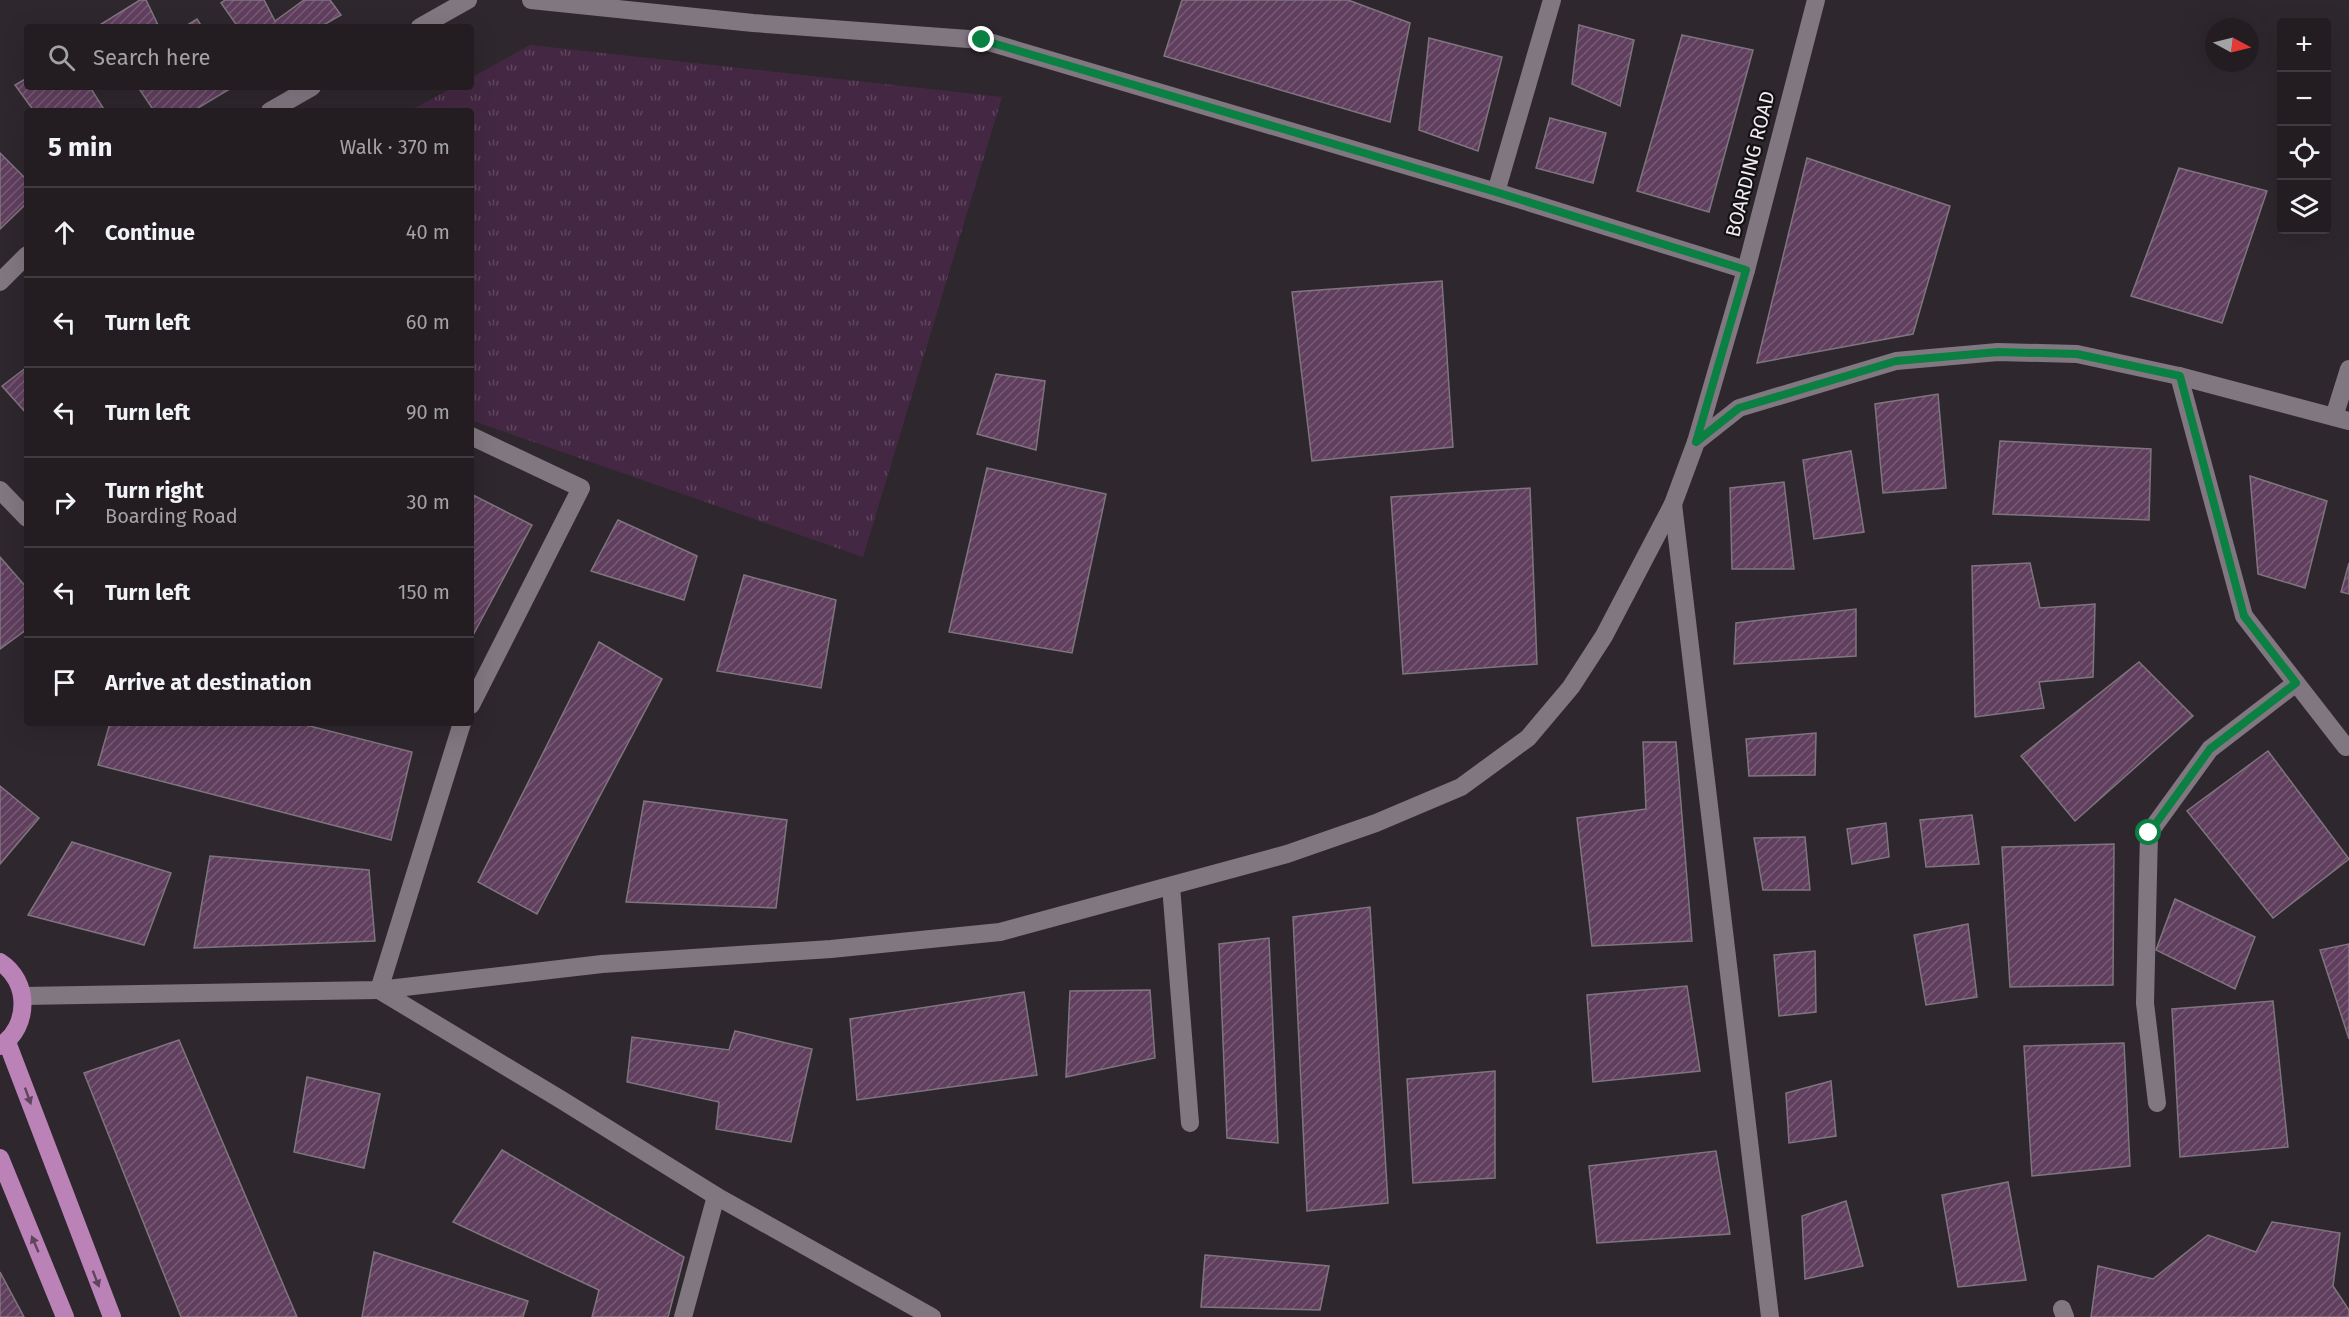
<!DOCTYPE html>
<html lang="en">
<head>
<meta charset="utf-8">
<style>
	:root { --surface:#231d22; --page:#2f2a2f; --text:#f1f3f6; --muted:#a3a2a5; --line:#403b40 }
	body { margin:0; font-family:"Fira Sans",sans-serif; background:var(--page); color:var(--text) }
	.controls { position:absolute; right:18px; top:18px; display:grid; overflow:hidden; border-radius:6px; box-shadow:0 6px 24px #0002 }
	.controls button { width:54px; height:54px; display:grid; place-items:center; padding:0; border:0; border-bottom:2px solid var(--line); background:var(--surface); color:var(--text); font:30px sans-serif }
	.compass { position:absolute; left:2205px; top:18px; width:54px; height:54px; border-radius:50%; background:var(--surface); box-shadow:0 6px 24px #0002; rotate:97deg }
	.stop { position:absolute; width:18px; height:18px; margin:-14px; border:4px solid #0b8043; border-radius:50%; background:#fff }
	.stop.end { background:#0b8043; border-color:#fff; box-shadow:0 2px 6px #0008 }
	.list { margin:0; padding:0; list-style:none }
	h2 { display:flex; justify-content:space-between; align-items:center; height:78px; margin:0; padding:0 24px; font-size:26px }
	h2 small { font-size:20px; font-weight:400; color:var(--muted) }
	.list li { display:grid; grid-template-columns:39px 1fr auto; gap:18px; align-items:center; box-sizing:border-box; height:90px; padding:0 24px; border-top:2px solid var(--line) }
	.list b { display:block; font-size:22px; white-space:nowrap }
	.list p { margin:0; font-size:20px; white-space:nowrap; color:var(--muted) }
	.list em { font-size:20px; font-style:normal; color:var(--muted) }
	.icon { flex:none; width:33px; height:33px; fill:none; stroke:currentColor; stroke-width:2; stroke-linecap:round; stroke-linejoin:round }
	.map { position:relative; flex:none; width:2349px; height:1317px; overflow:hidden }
	.search { position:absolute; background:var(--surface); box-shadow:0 6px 24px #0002; left:24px; top:24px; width:450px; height:66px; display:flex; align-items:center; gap:15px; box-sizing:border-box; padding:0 21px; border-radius:6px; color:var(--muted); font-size:22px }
	.panel { position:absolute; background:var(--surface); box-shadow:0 6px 24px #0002; left:24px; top:108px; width:450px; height:618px; border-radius:6px }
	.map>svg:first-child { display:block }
	.park { fill:url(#park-tufts) }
	.building { fill:url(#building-hatch); stroke:#7f757e; stroke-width:1.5 }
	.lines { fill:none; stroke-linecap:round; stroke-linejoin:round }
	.street { stroke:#817780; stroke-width:18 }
	.primary { stroke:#bb82b8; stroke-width:18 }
	.oneway { fill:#5f445e }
	.route { stroke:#0b8043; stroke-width:8 }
	.labels { text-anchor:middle; stroke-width:4.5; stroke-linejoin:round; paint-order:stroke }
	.street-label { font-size:20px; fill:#f1ecf0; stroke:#141114 }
</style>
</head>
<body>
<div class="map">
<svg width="2349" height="1317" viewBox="0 0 2349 1317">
	<defs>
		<pattern id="park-tufts" width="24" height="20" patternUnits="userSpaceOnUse" patternTransform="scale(1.5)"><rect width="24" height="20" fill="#442843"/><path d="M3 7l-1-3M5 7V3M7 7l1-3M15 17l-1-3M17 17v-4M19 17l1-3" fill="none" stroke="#5f475e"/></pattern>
		<pattern id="building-hatch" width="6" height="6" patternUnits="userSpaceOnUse" patternTransform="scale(1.5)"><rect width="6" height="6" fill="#603f5e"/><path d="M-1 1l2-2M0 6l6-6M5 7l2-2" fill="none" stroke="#775b75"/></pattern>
	</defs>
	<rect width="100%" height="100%" fill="#2f272e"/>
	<polygon class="park" points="530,45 1002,97 863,557 471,420 471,111 409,111 454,87 471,87 471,78"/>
	<g class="building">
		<polygon points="140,0 146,0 159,27 98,26"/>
		<polygon points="225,0 264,0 275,21 304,0 330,0 341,15 320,27 238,27 221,3"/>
		<polygon points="1182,0 1348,0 1410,23 1390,122 1164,56"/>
		<polygon points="197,19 202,27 184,27"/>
		<polygon points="1579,25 1634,40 1620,106 1572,84"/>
		<polygon points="1682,35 1753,50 1709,212 1637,191"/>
		<polygon points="1429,38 1502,57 1478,151 1419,130"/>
		<polygon points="27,78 27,87 90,87 105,111 34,111 15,85"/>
		<polygon points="138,87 233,87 193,111 154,111"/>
		<polygon points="1550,118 1606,133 1593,183 1536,168"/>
		<polygon points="0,153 27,180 27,203 0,229"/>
		<polygon points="1807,158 1950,206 1913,334 1757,363"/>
		<polygon points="2179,168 2267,191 2222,323 2131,296"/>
		<polygon points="1442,281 1453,447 1312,461 1292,292"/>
		<polygon points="27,367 27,414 2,386"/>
		<polygon points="996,374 1045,381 1036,450 977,434"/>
		<polygon points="1938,394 1946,488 1883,493 1875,404"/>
		<polygon points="2000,441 2151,449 2149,520 1993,514"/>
		<polygon points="1851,451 1864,532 1814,539 1803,460"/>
		<polygon points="987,468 1106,494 1072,653 949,632"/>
		<polygon points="2250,476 2327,501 2305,588 2258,574"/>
		<polygon points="1784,482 1794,569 1732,569 1730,488"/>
		<polygon points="1530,488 1537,664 1403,674 1391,497"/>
		<polygon points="471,494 532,525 472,637 471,637"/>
		<polygon points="618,520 697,556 684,600 591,571"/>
		<polygon points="0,557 27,588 27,629 0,649"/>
		<polygon points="2030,563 2040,608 2095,604 2093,677 2039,682 2044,708 1975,717 1972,566"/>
		<polygon points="2349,563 2349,594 2341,592"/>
		<polygon points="744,575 836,600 821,688 717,671"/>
		<polygon points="1856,609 1856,656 1734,664 1736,623"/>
		<polygon points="599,642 662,679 537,914 478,882"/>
		<polygon points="2139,662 2193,716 2075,821 2021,756"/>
		<polygon points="110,723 298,723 412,752 391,840 98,765"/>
		<polygon points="1816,733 1815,775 1749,776 1746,739"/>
		<polygon points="1643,742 1676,742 1692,941 1592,946 1577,818 1646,809"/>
		<polygon points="2268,751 2349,859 2273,918 2187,811"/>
		<polygon points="0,786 39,818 0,864"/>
		<polygon points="644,801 787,820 776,908 626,902"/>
		<polygon points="1972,815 1979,864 1926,867 1920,820"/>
		<polygon points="1886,823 1889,857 1852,864 1847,829"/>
		<polygon points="1805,837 1810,890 1763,890 1754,838"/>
		<polygon points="72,842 171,873 144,945 28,915"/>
		<polygon points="2114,844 2113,985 2010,987 2002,847"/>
		<polygon points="210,856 369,870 375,941 194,948"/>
		<polygon points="2175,899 2255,937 2235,989 2156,950"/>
		<polygon points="1370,907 1388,1203 1307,1211 1293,917"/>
		<polygon points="1968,924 1977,997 1926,1005 1914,935"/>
		<polygon points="1269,938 1278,1143 1227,1138 1219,944"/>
		<polygon points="2349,944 2349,1039 2320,950"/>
		<polygon points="1815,951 1816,1012 1779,1016 1774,955"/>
		<polygon points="1687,986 1700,1071 1593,1082 1587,995"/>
		<polygon points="1150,990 1155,1058 1066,1077 1070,991"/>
		<polygon points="1024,992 1037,1075 857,1100 850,1019"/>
		<polygon points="2273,1001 2288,1147 2180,1157 2172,1009"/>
		<polygon points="735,1031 812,1049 791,1142 716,1129 719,1102 627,1082 632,1037 729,1050"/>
		<polygon points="179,1040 297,1317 181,1317 84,1073"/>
		<polygon points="2124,1043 2130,1166 2032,1176 2024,1046"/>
		<polygon points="1495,1071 1495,1178 1413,1183 1407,1079"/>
		<polygon points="307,1077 380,1094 364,1168 294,1152"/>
		<polygon points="1831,1081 1836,1136 1789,1143 1786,1093"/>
		<polygon points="502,1150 684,1257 668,1317 592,1317 599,1290 453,1222"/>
		<polygon points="1716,1151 1730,1234 1597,1243 1589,1166"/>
		<polygon points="2008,1182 2026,1280 1958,1287 1942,1195"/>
		<polygon points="1846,1201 1863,1266 1805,1279 1802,1216"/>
		<polygon points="2272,1222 2340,1233 2333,1286 2349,1310 2349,1317 2091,1317 2098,1266 2153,1279 2208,1235 2256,1252"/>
		<polygon points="374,1252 528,1301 523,1317 362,1317"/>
		<polygon points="1205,1255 1329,1266 1320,1310 1201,1307"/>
		<polygon points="0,1272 24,1317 0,1317"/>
	</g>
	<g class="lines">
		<g class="street">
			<polyline points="531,0 753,23 982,40 1496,192 1746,270"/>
			<polyline points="420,27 468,0"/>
			<polyline points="270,111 312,87"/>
			<polyline points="1496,192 1552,0"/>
			<polyline points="0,282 27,255"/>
			<polyline points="2179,376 2244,616 2346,747"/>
			<polyline points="2334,417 2349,369"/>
			<polyline points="471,436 581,488 471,705"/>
			<polyline points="1696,442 1746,270 1816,0"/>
			<polyline points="0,490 27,518"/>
			<polyline points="1673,504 1770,1317"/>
			<polyline points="462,723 379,990 560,1099 716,1196 932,1317"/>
			<polyline points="1171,886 1190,1123"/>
			<polyline points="23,996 379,990 602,964 831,949 1000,932 1287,854 1376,823 1461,787 1528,738 1571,687 1604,636 1673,504 1696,442 1739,408 1896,361 1998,352 2077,354 2179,376 2349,421"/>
			<polyline points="2157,1103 2145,1003 2149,833 2210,749 2296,683"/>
			<polyline points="2062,1309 2065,1317"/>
			<polyline points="683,1317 716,1196"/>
		</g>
		<g class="primary">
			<path d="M0,962C30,981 30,1027 0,1046"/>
			<polyline points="7,1042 112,1317"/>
			<polyline points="0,1158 65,1317"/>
		</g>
	</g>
	<defs><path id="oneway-solid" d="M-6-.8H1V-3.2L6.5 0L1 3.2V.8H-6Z" transform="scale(1.5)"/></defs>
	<g class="oneway">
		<use href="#oneway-solid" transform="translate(28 1096) rotate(70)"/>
		<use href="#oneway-solid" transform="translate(35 1244) rotate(-113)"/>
		<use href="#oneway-solid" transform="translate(96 1279) rotate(69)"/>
	</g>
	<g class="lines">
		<polyline class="route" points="982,40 1496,192 1746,270 1696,442 1739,408 1896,361 1998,352 2077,354 2180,376 2244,616 2296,683 2210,749 2149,833"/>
	</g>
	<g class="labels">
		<g class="street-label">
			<text transform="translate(1750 164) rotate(-76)" y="7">BOARDING ROAD</text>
		</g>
	</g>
</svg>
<div class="controls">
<button>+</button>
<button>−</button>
<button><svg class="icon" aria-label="locate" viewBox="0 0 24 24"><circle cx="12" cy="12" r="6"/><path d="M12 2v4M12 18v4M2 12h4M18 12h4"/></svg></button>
<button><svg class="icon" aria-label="layers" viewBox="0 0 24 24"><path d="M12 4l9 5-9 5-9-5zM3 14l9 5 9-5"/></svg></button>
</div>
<svg class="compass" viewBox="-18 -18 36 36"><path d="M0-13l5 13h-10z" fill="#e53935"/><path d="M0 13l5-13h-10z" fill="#a3a2a5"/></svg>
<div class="stop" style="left:2149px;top:833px"></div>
<div class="stop end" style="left:982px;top:40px"></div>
<div class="search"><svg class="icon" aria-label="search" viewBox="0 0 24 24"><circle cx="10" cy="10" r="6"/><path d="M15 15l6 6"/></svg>Search here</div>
<section class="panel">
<h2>5 min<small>Walk · 370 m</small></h2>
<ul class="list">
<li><svg class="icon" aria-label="ahead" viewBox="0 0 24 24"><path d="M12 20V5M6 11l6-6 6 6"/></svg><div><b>Continue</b></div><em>40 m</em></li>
<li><svg class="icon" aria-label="left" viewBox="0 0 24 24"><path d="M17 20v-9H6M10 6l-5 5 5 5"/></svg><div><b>Turn left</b></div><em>60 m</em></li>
<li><svg class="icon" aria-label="left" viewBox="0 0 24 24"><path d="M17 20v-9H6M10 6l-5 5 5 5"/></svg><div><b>Turn left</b></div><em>90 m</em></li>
<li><svg class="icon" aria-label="right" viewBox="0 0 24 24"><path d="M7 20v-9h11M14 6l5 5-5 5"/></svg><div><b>Turn right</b><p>Boarding Road</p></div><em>30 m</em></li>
<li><svg class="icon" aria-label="left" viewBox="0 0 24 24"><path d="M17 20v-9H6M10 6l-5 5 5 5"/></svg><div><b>Turn left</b></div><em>150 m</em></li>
<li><svg class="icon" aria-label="arrive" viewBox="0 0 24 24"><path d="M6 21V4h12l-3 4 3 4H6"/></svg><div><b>Arrive at destination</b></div></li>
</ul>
</section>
</div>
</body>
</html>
